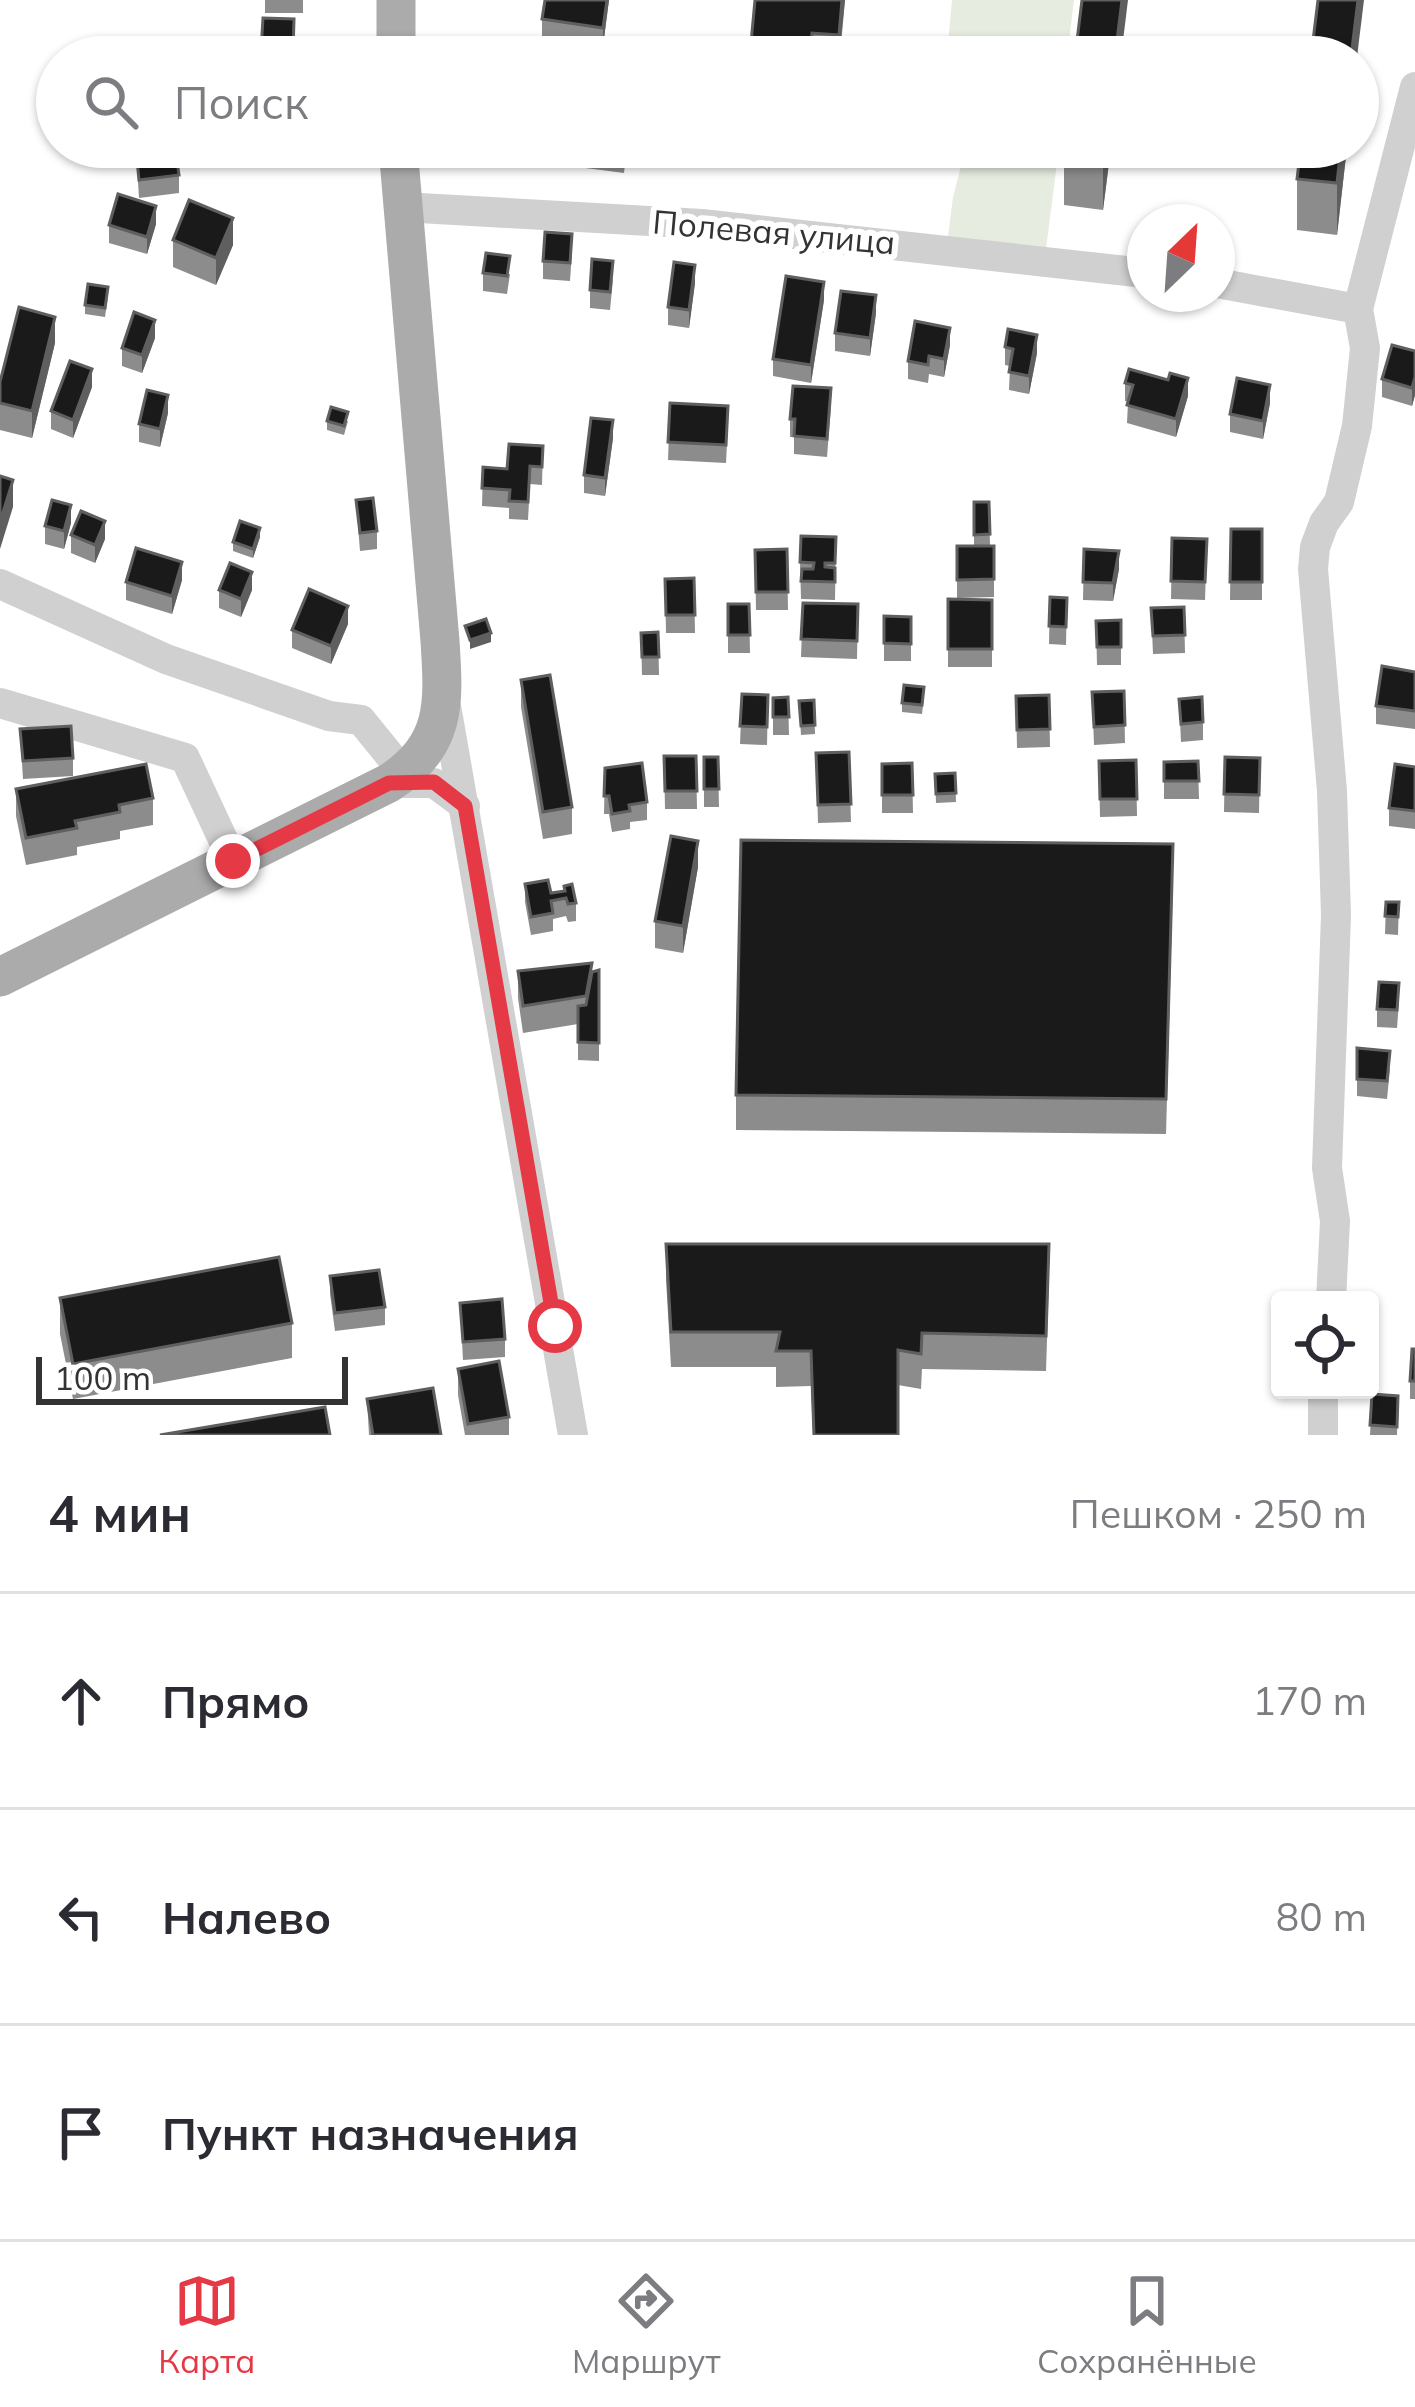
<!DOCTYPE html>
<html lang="ru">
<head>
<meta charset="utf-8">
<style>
	:root { --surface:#fff; --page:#f7f7f7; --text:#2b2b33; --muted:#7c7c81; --line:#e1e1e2; --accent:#e63946 }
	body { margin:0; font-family:Mulish,sans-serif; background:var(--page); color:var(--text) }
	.controls { position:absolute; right:36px; bottom:36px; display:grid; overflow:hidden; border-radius:12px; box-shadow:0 3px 9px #0004 }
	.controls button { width:108px; height:108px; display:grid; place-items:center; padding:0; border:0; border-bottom:3px solid var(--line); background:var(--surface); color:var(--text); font:60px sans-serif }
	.compass { position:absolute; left:1127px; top:204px; width:108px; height:108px; border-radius:50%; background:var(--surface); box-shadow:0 3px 9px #0004; rotate:25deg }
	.scale { position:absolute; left:36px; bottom:30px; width:312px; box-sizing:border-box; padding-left:12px; border:6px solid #333; border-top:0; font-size:33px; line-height:42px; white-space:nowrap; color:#333; -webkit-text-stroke:9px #fff; paint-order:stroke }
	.stop { position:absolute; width:36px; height:36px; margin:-27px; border:9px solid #e63946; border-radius:50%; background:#fff }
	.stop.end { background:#e63946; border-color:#fff; box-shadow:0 3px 12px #0008 }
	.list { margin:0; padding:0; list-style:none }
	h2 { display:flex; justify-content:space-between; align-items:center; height:156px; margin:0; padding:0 48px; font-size:51px }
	h2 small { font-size:39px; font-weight:400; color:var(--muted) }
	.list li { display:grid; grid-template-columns:78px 1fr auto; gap:36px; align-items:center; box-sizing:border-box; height:216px; padding:0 48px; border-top:3px solid var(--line) }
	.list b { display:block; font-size:45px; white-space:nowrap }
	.list em { font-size:39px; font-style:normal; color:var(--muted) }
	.icon { flex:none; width:66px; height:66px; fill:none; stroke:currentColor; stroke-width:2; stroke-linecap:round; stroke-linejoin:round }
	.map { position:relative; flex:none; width:1415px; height:1435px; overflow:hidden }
	.search { position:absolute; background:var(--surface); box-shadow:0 3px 9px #0004; left:36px; right:36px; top:36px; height:132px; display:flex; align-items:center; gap:30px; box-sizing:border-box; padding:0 42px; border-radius:66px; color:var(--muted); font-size:45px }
	.sheet { height:804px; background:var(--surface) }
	nav { display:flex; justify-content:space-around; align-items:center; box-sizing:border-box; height:168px; border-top:3px solid var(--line); background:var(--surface); font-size:33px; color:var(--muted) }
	nav a { display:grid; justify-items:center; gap:6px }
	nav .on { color:var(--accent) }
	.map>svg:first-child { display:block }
	.green { fill:#e6ecdf }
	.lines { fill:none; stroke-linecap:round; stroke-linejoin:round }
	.minor { stroke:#d0d0d0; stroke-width:30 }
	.major { stroke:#ababab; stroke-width:39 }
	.wall { fill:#8c8c8c }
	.shaded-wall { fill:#5f5f5f }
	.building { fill:#1a1a1a; stroke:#5f5f5f; stroke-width:3 }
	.route { stroke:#e63946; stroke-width:15 }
	.labels { text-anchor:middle; stroke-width:12; stroke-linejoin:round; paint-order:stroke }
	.street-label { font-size:33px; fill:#333; stroke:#fff }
</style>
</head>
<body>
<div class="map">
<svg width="1415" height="1435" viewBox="0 0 1415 1435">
	<rect width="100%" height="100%" fill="#fff"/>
	<g class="green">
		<polygon points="952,0 1074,0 1067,57 962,57 948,44"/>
		<polygon points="966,147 1059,147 1046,249 948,237 953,197"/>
	</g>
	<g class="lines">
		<g class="minor">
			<polyline points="402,207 702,224 1145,273"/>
			<polyline points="1217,283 1358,309"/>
			<polyline points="0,584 166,659 329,716 361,720 404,773"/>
			<polyline points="445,700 573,1435"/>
			<polyline points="0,703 185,758 233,861"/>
			<polyline points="389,783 434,783 465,806"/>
			<polyline points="1331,1300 1335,1221 1327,1168 1336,915 1332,791 1313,569 1315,547 1324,523 1339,502 1357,426 1365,348 1358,309 1415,87"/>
			<polyline points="1323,1435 1323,1390"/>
		</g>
		<g class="major">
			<polyline points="396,57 396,0"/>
			<path d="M0,977L389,783C447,745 444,704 440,641L398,147"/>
		</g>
	</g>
	<g class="wall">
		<rect x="265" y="0" width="38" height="13"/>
		<polygon points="609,0 603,46 542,37 542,19"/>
		<polygon points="845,0 840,57 751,57 751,43"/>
		<polygon points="263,18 294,19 293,57 261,57"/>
		<polygon points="570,147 659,147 657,153 626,156 624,173 570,166"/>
		<polygon points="1111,147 1103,210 1064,205 1064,154"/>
		<polygon points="1347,147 1337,235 1297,230 1297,179"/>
		<polygon points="136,150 179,175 179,193 139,198"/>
		<polygon points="156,224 147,254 109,243 109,225"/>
		<polygon points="173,240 233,245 216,285 173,267"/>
		<polygon points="572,252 570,281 543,279 543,261"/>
		<polygon points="483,273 510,274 507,294 483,291"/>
		<polygon points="613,279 610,310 590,308 590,290"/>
		<polygon points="695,283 689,328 668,325 668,307"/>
		<polygon points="108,296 105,317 85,314 85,305"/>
		<polygon points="824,300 811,383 773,376 773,359"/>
		<polygon points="876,313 870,356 835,351 835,333"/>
		<polygon points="155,338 142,373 122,366 122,348"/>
		<polygon points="55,343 32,438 0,430 0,382"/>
		<polygon points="950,345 944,377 929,374 928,383 908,379 908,361"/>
		<polygon points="1005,347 1037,353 1029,394 1009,390 1010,366 1005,365"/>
		<polygon points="1415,351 1415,395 1412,406 1382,397 1382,379"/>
		<polygon points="1125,383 1188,396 1176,437 1127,423 1128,402 1125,401"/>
		<polygon points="92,387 73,438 51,429 51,411"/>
		<polygon points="670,403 728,424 726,463 668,460"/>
		<polygon points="1270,403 1263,439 1230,432 1230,414"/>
		<polygon points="831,406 827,457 794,454 794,437 790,437 790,419"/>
		<polygon points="168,413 160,447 139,442 139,424"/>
		<polygon points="327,421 348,421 344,435 327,430"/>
		<polygon points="613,438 605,496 584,493 584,475"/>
		<polygon points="543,446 542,485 530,484 528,520 509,519 509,508 482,506 483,467 507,469"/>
		<polygon points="356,500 377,531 377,549 360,551"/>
		<polygon points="974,502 989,502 990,546 994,546 994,597 957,598 957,546 974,546"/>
		<polygon points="71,523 64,549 45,544 45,526"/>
		<polygon points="1231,529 1262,529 1262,600 1230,600"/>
		<polygon points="71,535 105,539 95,563 71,553"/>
		<polygon points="260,537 253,558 233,551 233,542"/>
		<polygon points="836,537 835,600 801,599 800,562"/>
		<polygon points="1172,538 1207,539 1205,600 1171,599"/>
		<polygon points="787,549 788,610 756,610 755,550"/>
		<polygon points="1084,549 1119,569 1113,601 1083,600"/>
		<polygon points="694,578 695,633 666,633 665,579"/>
		<polygon points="182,580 172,614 126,600 126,582"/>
		<polygon points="219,590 252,590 241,617 219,608"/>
		<polygon points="1050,597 1067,598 1066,645 1049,644"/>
		<polygon points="948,599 992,600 992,667 948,667"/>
		<polygon points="803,603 858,604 857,659 801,657"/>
		<polygon points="728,604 749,604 750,653 728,653"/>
		<polygon points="1184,607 1185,653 1153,654 1151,608"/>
		<polygon points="884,616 911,617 911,661 884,661"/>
		<polygon points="1121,620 1121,665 1097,665 1096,621"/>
		<polygon points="348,624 331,664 292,648 292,630"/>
		<polygon points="658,632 659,675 642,675 641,633"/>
		<polygon points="1415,672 1415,729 1376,724 1376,706"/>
		<polygon points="521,680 572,807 572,834 543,839 521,707"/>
		<polygon points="1124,691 1125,743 1094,745 1092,692"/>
		<polygon points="742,694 768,695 767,745 740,744"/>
		<polygon points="1049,695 1050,747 1017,748 1016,696"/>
		<polygon points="788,697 789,735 773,735 773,698"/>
		<polygon points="924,697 922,714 902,712 902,703"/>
		<polygon points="1179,699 1203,722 1203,740 1181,742"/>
		<polygon points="814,700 815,734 801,735 799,701"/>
		<polygon points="20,729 73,758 73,776 23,779"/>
		<polygon points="849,752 851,822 818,823 816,753"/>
		<polygon points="664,756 696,756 697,809 665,809"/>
		<polygon points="704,757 718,757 719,807 704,807"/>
		<polygon points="1225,757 1260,758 1259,813 1224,812"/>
		<polygon points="1136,760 1137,816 1100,817 1099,761"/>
		<polygon points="1198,761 1199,799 1164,799 1164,762"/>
		<polygon points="912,763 913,813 882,813 882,764"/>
		<polygon points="1415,767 1415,829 1389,826 1389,808"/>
		<polygon points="605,768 647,802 647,820 630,822 630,829 612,832 609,814 604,814"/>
		<polygon points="955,773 956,802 936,803 935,774"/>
		<polygon points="16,789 153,798 153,825 120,831 120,839 77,847 77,855 26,865 16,816"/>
		<polygon points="698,867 683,953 655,948 655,921"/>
		<polygon points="1173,880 1166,1134 736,1130 736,1095"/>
		<polygon points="525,884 576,903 576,921 568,922 566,916 553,919 553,931 531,935 525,902"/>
		<polygon points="1386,902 1399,902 1398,935 1385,934"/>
		<polygon points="599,970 599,1061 578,1060 578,1024 523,1033 518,998 518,971 592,972"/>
		<polygon points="1399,1001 1397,1028 1377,1027 1377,1009"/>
		<polygon points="1357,1048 1390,1069 1387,1099 1357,1096"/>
		<polygon points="666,1244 1049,1279 1046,1371 922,1369 921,1389 898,1385 898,1435 813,1435 811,1386 776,1387 776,1367 671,1367 666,1279"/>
		<polygon points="330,1276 385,1307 385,1325 335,1331 330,1294"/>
		<polygon points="60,1298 292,1323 292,1358 73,1399 60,1334"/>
		<polygon points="460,1303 505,1339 505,1357 463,1360"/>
		<polygon points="1370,1325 1375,1326 1374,1361 1370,1361"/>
		<polygon points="1415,1349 1415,1399 1410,1399 1410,1381"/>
		<polygon points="458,1369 509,1417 509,1435 465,1435 458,1395"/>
		<polygon points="1372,1394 1398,1396 1397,1435 1370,1435"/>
		<polygon points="367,1399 441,1435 369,1435"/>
	</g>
	<g class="shaded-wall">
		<polygon points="607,0 609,0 603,46 603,28"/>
		<polygon points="842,0 845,0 839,57 839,35"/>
		<polygon points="1122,0 1128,0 1121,57 1115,57"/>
		<polygon points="1358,0 1364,0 1357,57 1351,57"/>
		<polygon points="1105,147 1111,147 1103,210 1103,159"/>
		<polygon points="1341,147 1347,147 1337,235 1337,183"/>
		<polygon points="156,206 156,224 147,254 147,237"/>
		<polygon points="233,218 233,245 216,285 216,258"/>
		<polygon points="695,265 695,283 689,328 689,310"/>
		<polygon points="824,282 824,300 811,383 811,365"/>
		<polygon points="876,295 876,313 870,356 870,338"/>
		<polygon points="55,317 55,343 32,438 32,411"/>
		<polygon points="155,320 155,338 142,373 142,355"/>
		<polygon points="950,328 950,345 944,377 944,359"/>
		<polygon points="1037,335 1037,353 1029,394 1029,376"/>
		<polygon points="92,369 92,387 73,438 73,420"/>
		<polygon points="1415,377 1415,395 1412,406 1412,388"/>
		<polygon points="1188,378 1188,396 1176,437 1176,419"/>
		<polygon points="1270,385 1270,403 1263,439 1263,421"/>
		<polygon points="168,395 168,413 160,447 160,429"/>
		<polygon points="613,420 613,438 605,496 605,478"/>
		<polygon points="13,480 13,507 0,549 0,522"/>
		<polygon points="71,505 71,523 64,549 64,531"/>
		<polygon points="105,521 105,539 95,563 95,545"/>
		<polygon points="260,528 260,537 253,558 253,549"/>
		<polygon points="1119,551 1119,569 1113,601 1113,583"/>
		<polygon points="182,562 182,580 172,614 172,596"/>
		<polygon points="252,572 252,590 241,617 241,599"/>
		<polygon points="348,606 348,624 331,664 331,646"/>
		<polygon points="491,633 491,642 470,649 470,640"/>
		<polygon points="698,841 698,867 683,953 683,926"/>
	</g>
	<g class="building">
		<polygon points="545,0 607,0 603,28 542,19"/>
		<polygon points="755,0 842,0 839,35 812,33 810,49 751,43"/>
		<polygon points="1082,0 1122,0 1115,57 1075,57"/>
		<polygon points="1318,0 1358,0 1351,57 1311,57"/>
		<polygon points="263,18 294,19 293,53 261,51"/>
		<polygon points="580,52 616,57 580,57"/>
		<polygon points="158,147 175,147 179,175 139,180 136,150"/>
		<polygon points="1065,147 1105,147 1103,159 1064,154"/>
		<polygon points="1301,147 1341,147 1337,183 1297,179"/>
		<polygon points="118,194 156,206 147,237 109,225"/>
		<polygon points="189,200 233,218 216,258 173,240"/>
		<polygon points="545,232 572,234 570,263 543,261"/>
		<polygon points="486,253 510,256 507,276 483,273"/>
		<polygon points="592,259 613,261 610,292 590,290"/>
		<polygon points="674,262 695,265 689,310 668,307"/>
		<polygon points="786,276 824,282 811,365 773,359"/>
		<polygon points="88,284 108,287 105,308 85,305"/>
		<polygon points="841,291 876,295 870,338 835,333"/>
		<polygon points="19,307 55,317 32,411 0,403 0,382"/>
		<polygon points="134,312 155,320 142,355 122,348"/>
		<polygon points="915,321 950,328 944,359 929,356 928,365 908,361"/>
		<polygon points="1008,329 1037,335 1029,376 1009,372 1013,349 1005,347"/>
		<polygon points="1392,345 1415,351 1415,377 1412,388 1382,379"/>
		<polygon points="70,361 92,369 73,420 51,411"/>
		<polygon points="1129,369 1168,380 1170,373 1188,378 1176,419 1127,405 1133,385 1125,383"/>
		<polygon points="1237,378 1270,385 1263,421 1230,414"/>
		<polygon points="793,386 831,388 827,439 794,436 795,419 790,419"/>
		<polygon points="147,390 168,395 160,429 139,424"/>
		<polygon points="670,403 728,406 726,445 668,442"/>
		<polygon points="331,407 348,412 344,426 327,421"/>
		<polygon points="591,418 613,420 605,478 584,475"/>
		<polygon points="509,444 543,446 542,467 530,466 528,502 509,501 510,490 482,488 483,467 507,469"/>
		<polygon points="0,476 13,480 0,522"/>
		<polygon points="373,498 377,531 360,533 356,500"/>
		<polygon points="52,500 71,505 64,531 45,526"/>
		<polygon points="974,502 989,502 990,534 974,535"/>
		<polygon points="81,511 105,521 95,545 71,535"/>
		<polygon points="240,521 260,528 253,549 233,542"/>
		<polygon points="1231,529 1262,529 1262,582 1230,582"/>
		<polygon points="801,536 836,537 835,563 825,563 825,567 835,568 835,582 801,581 802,569 813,569 814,563 800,562"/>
		<polygon points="1172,538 1207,539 1205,582 1171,581"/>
		<polygon points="957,546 994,546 994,579 957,580"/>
		<polygon points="136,548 182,562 172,596 126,582"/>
		<polygon points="787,549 788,592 756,592 755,550"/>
		<polygon points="1084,549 1119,551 1113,583 1083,582"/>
		<polygon points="230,563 252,572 241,599 219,590"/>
		<polygon points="694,578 695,615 666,615 665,579"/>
		<polygon points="309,589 348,606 331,646 292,630"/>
		<polygon points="1050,597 1067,598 1066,627 1049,626"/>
		<polygon points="948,599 992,600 992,649 948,649"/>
		<polygon points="803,603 858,604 857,641 801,639"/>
		<polygon points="728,604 749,604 750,635 728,635"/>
		<polygon points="1184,607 1185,635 1153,636 1151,608"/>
		<polygon points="884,616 911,617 911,644 884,643"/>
		<polygon points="486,619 491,633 470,640 465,626"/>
		<polygon points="1121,620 1121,647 1097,647 1096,621"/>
		<polygon points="658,632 659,657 642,657 641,633"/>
		<polygon points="1382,666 1415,672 1415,711 1376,706"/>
		<polygon points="550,675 572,807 543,812 521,680"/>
		<polygon points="904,685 924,687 922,705 902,703"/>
		<polygon points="1124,691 1125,725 1094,727 1092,692"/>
		<polygon points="742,694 768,695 767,727 740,726"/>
		<polygon points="1049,695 1050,729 1017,730 1016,696"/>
		<polygon points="788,697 789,717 773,717 773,698"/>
		<polygon points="1202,697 1203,722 1181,724 1179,699"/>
		<polygon points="814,700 815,725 801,726 799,701"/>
		<polygon points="71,726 73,758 23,761 20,729"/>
		<polygon points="849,752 851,804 818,805 816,753"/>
		<polygon points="664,756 696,756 697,791 665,791"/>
		<polygon points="704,757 718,757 719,789 704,789"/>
		<polygon points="1225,757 1260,758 1259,795 1224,794"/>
		<polygon points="1136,760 1137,799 1100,799 1099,761"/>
		<polygon points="1198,761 1199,781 1164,781 1164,762"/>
		<polygon points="642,763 647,802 629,805 630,811 612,814 609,796 604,796 605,768"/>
		<polygon points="912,763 913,795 882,795 882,764"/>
		<polygon points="146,764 153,798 119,805 120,812 75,821 77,828 26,838 16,789"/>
		<polygon points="1395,764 1415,767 1415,811 1389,808"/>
		<polygon points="955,773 956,793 936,794 935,774"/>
		<polygon points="671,836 698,841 683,926 655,921"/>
		<polygon points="741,840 1173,844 1166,1099 736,1095"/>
		<polygon points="548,880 551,893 565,891 564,886 572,884 576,903 568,904 566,898 551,901 553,913 531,917 525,884"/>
		<polygon points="1386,902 1399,902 1398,917 1385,916"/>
		<polygon points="592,963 586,996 523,1006 518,971"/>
		<polygon points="599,970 599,1043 578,1042 578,1006 586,1005 592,972"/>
		<polygon points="1379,982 1399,983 1397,1010 1377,1009"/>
		<polygon points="1357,1048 1390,1051 1387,1081 1357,1079"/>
		<polygon points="666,1244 1049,1244 1046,1336 922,1333 921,1354 898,1350 898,1435 814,1435 811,1351 776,1351 780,1332 671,1332"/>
		<polygon points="279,1257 292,1323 73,1364 60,1298"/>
		<polygon points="379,1270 385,1307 335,1313 330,1276"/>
		<polygon points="502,1299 505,1339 463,1342 460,1303"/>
		<polygon points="1370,1325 1375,1326 1374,1343 1370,1343"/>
		<polygon points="1412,1349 1415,1349 1415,1381 1410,1381"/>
		<polygon points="499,1361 509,1417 468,1424 458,1369"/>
		<polygon points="433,1388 441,1435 373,1435 367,1399"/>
		<polygon points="1372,1394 1398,1396 1397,1427 1370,1425"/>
		<polygon points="325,1407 330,1435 160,1435"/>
	</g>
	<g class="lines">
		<polyline class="route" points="233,861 389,783 434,782 465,806 555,1326"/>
	</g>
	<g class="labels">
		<g class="street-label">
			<text transform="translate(774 232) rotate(5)" y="12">Полевая улица</text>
		</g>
	</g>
</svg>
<div class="controls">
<button><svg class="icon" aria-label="locate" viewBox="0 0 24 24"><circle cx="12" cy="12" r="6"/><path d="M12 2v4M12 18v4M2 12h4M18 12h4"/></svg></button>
</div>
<svg class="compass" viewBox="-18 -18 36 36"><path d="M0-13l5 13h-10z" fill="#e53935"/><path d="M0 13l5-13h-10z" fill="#7c7c81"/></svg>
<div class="scale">100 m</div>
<div class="stop" style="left:555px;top:1326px"></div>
<div class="stop end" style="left:233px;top:861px"></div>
<div class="search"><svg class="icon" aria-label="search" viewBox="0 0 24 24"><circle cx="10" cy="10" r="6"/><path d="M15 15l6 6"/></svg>Поиск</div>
</div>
<section class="sheet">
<h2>4 мин<small>Пешком · 250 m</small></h2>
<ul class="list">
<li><svg class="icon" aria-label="ahead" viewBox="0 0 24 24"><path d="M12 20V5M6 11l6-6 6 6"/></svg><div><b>Прямо</b></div><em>170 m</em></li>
<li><svg class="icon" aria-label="left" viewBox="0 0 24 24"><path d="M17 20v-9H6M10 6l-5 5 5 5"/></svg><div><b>Налево</b></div><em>80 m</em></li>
<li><svg class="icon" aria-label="arrive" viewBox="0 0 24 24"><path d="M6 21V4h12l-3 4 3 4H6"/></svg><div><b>Пункт назначения</b></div></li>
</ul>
</section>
<nav>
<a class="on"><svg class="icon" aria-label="map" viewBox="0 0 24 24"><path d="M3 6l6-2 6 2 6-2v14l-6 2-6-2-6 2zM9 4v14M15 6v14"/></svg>Карта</a>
<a><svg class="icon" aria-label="directions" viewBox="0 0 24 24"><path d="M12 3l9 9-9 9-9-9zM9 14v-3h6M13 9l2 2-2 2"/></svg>Маршрут</a>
<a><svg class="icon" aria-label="saved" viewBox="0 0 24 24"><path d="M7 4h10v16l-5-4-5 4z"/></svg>Сохранённые</a>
</nav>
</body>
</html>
